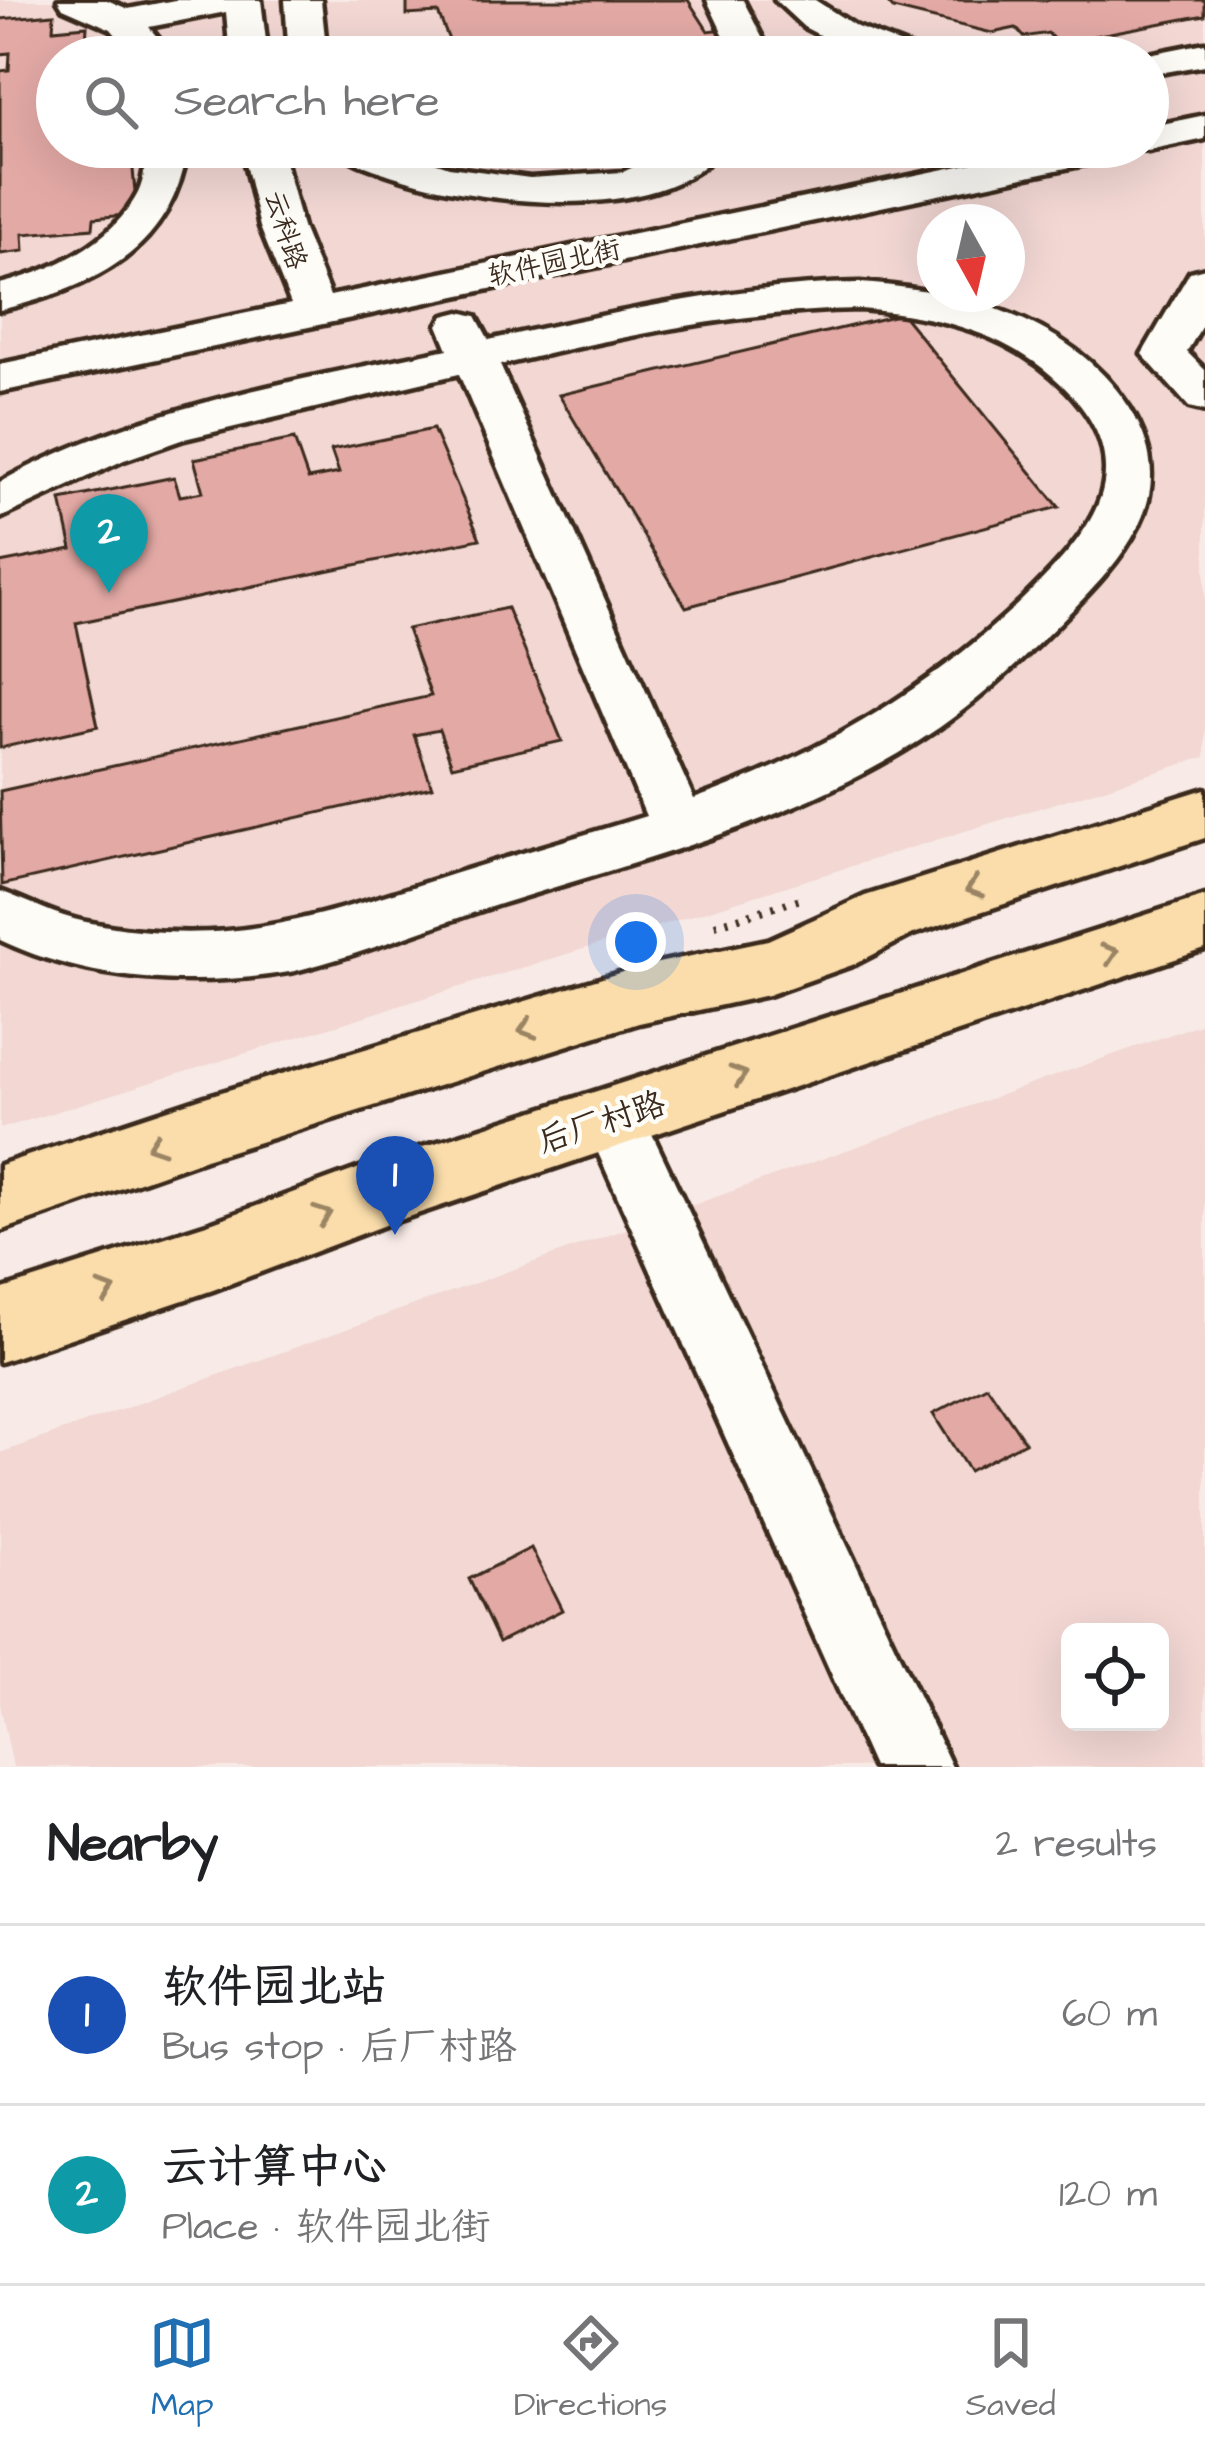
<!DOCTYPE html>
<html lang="en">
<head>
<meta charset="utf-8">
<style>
	:root { --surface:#fff; --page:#f6f6f6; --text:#202124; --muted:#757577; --line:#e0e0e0; --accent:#1f6fb2 }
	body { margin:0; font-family:"Architects Daughter","LXGW WenKai TC",sans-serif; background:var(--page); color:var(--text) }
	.controls { position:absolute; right:36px; bottom:36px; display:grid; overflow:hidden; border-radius:18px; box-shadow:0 12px 48px #0002 }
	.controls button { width:108px; height:108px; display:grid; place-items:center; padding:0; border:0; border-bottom:3px solid var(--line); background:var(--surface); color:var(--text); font:60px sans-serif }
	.compass { position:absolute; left:917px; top:204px; width:108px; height:108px; border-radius:50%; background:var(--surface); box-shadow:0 12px 48px #0002; rotate:172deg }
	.you { position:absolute; left:636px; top:942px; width:42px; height:42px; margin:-30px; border:9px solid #fff; border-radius:50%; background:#1a73e8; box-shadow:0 0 0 18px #1a73e833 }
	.badge { display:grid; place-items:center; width:78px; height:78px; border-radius:50%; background:var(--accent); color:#fff; font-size:39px; font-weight:700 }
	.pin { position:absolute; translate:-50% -99px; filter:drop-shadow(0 3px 6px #0008) }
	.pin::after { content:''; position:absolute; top:63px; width:42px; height:36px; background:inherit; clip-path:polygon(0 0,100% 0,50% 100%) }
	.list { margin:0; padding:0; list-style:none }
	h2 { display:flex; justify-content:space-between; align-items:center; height:156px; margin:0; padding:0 48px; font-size:51px }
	h2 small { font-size:39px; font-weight:400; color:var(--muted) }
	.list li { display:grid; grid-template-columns:78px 1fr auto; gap:36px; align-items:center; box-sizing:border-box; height:180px; padding:0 48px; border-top:3px solid var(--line) }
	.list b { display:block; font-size:45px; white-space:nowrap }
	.list p { margin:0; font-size:39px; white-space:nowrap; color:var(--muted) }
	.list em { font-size:39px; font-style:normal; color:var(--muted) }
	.icon { flex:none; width:66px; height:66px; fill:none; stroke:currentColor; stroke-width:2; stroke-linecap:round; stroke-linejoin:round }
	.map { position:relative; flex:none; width:1205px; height:1767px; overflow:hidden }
	.search { position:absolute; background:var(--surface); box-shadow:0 12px 48px #0002; left:36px; right:36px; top:36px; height:132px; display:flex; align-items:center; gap:30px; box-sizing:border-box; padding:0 42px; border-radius:66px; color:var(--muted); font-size:45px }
	.sheet { height:516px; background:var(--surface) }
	nav { display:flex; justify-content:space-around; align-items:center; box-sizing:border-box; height:168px; border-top:3px solid var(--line); background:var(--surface); font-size:33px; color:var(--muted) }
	nav a { display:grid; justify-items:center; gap:6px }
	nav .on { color:var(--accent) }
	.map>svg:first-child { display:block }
	.built { fill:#f2d7d3; fill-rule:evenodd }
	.building { fill:#e3a9a5; stroke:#3b2a1e; stroke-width:3 }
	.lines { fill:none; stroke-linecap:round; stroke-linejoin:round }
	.minor-casing { stroke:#3b2a1e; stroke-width:9 }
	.major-casing { stroke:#3b2a1e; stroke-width:9 }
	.path { stroke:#3b2a1e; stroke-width:8; stroke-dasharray:3 9; stroke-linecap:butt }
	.minor { fill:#fdfcf7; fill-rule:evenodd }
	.major { fill:#faddab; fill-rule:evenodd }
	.oneway { stroke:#9a8464 }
	.labels { text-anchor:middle; stroke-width:9; stroke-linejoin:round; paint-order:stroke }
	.far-street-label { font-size:27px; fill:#3b2a1e; stroke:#fdfcf7 }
	.street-label { font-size:33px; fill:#3b2a1e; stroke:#fdfcf7 }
</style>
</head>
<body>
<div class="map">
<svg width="1205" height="1767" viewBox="0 0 1205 1767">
	<rect width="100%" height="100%" fill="#f8ebe7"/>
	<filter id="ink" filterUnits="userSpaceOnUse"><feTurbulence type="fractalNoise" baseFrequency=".00833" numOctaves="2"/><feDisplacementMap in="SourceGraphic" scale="24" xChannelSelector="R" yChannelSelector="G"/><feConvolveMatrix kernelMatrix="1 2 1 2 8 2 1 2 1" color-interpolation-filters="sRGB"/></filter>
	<g filter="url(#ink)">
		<g class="built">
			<path d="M0,0H1205V757L0,1129ZM57,57H1148V147H57ZM935,222H1007V294H935Z"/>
			<path d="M1205,1022V1767H13L0,1704V1453ZM1070,1632H1160V1722H1070Z"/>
		</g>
		<g class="building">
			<polygon points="407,0 688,0 708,31 733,28 734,57 456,57 438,13 407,15"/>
			<polygon points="885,0 1205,0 1205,15 1057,43 1048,33 1024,37 1016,28 992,33 893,9"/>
			<polygon points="54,14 53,29 87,26 86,42 121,39 123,57 57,57 57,147 131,147 137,214 94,218 93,228 23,234 24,251 0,254 0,71 9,70 10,53 0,54 0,19"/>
			<polygon points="902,314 1059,507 686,607 559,395"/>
			<polygon points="433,429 480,539 76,623 98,726 0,748 0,563 72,549 61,500 174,477 180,496 203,492 194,459 294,439 308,479 339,473 331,450"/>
			<polygon points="507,608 562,741 452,766 439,730 414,735 432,787 2,885 0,791 431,696 407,629"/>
			<polygon points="987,1386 1025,1442 969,1471 933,1414"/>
			<polygon points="531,1548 562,1610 499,1642 469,1579"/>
		</g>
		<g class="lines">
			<g class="minor-casing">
				<g id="minor">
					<polygon points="58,0 107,0 128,9 175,0 261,0 268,57 230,57 226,12 149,27 173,57 134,57 111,29 63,8"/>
					<polygon points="285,0 321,0 327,57 289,57"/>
					<polygon points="707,0 743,0 772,57 734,57"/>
					<polygon points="775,0 815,0 857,27 914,49 920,57 858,55 804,27"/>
					<polygon points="1205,43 1205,65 1148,75 1148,57 1134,57"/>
					<polygon points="1205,115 1205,139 1148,151 1134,147 1148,147 1148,127"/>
					<path d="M148,147H188C172,251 94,287 0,310V284C52,271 112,243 138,193C145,179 145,162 148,147Z"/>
					<polygon points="241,147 281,147 302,227 330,296 1051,147 1129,147 1123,155 1109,159 0,392 0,364 291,304 260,227"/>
					<path d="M337,147H390L449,167L530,178L623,172L675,147H722C664,230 466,202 385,173C369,167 347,162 337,147Z"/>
					<polygon points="1205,268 1205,320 1187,352 1205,370 1205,411 1189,407 1142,354 1190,272"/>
					<path d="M860,283C959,290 1070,317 1129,407C1180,487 1134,547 1076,606C1034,649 990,692 940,727C811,817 652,857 503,903C433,925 366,953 295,971C198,988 90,983 0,940V891C29,901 55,916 86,922C230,951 320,916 453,874C517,854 582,836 646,816L459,374L184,439L124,460L0,518V482C138,406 296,381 448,349L438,325L444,316L460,312L476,316L489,340C612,313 734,285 860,283ZM860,309C936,315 1012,333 1067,390C1145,472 1089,534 1025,597C929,690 821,754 694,799L500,365C619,337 737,311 860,309Z"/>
					<polygon points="613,1090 635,1098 952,1767 873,1767 582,1117 591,1098"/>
				</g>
			</g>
			<g class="major-casing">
				<g id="major">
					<polygon points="1205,789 1205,838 913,934 855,964 768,995 639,1023 205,1159 0,1231 0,1165 205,1097 639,967 768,940 865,896"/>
					<polygon points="1205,896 1205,949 390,1223 213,1290 0,1362 0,1290 213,1222 379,1161"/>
				</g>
			</g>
			<polyline class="path" points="715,925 804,898"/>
			<use href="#minor" class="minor"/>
			<use href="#major" class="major"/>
		</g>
		<defs><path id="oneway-chevron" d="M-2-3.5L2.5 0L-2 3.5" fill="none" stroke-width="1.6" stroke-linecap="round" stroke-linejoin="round" transform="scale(3)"/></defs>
		<g class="oneway">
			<use href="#oneway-chevron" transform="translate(974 888) rotate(162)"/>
			<use href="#oneway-chevron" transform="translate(1110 953) rotate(-18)"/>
			<use href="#oneway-chevron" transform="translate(527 1029) rotate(163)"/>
			<use href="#oneway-chevron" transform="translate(739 1075) rotate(-18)"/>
			<use href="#oneway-chevron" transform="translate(155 1145) rotate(161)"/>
			<use href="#oneway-chevron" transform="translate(323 1215) rotate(-20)"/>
			<use href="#oneway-chevron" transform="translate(107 1291) rotate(-18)"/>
		</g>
	</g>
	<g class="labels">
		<g class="far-street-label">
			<text transform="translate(286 230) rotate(72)" y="9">云科路</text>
			<text transform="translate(554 262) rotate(-12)" y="9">软件园北街</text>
		</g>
		<g class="street-label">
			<text transform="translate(601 1121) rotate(-18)" y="12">后厂村路</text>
		</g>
	</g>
</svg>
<div class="controls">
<button><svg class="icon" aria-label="locate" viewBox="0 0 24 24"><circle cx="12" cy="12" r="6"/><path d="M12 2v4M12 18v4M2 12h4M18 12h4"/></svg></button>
</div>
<svg class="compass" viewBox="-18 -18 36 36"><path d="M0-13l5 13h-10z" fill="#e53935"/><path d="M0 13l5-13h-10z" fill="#757577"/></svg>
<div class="you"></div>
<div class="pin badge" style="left:395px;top:1235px;background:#1a4fb4">1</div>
<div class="pin badge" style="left:109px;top:593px;background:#0f9aa8">2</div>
<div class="search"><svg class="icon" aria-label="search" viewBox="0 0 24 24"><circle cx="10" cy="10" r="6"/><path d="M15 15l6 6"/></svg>Search here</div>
</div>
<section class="sheet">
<h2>Nearby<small>2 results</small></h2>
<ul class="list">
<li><span class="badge" style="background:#1a4fb4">1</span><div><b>软件园北站</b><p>Bus stop · 后厂村路</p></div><em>60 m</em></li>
<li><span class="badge" style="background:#0f9aa8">2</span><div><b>云计算中心</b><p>Place · 软件园北街</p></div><em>120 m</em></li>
</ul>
</section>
<nav>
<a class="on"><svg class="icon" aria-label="map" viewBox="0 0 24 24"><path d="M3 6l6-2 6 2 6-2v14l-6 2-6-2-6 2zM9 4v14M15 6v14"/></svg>Map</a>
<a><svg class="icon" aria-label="directions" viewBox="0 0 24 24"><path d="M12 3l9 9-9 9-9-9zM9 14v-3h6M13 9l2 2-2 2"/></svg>Directions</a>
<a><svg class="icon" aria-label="saved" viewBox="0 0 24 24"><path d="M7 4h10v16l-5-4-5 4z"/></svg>Saved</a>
</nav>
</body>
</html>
